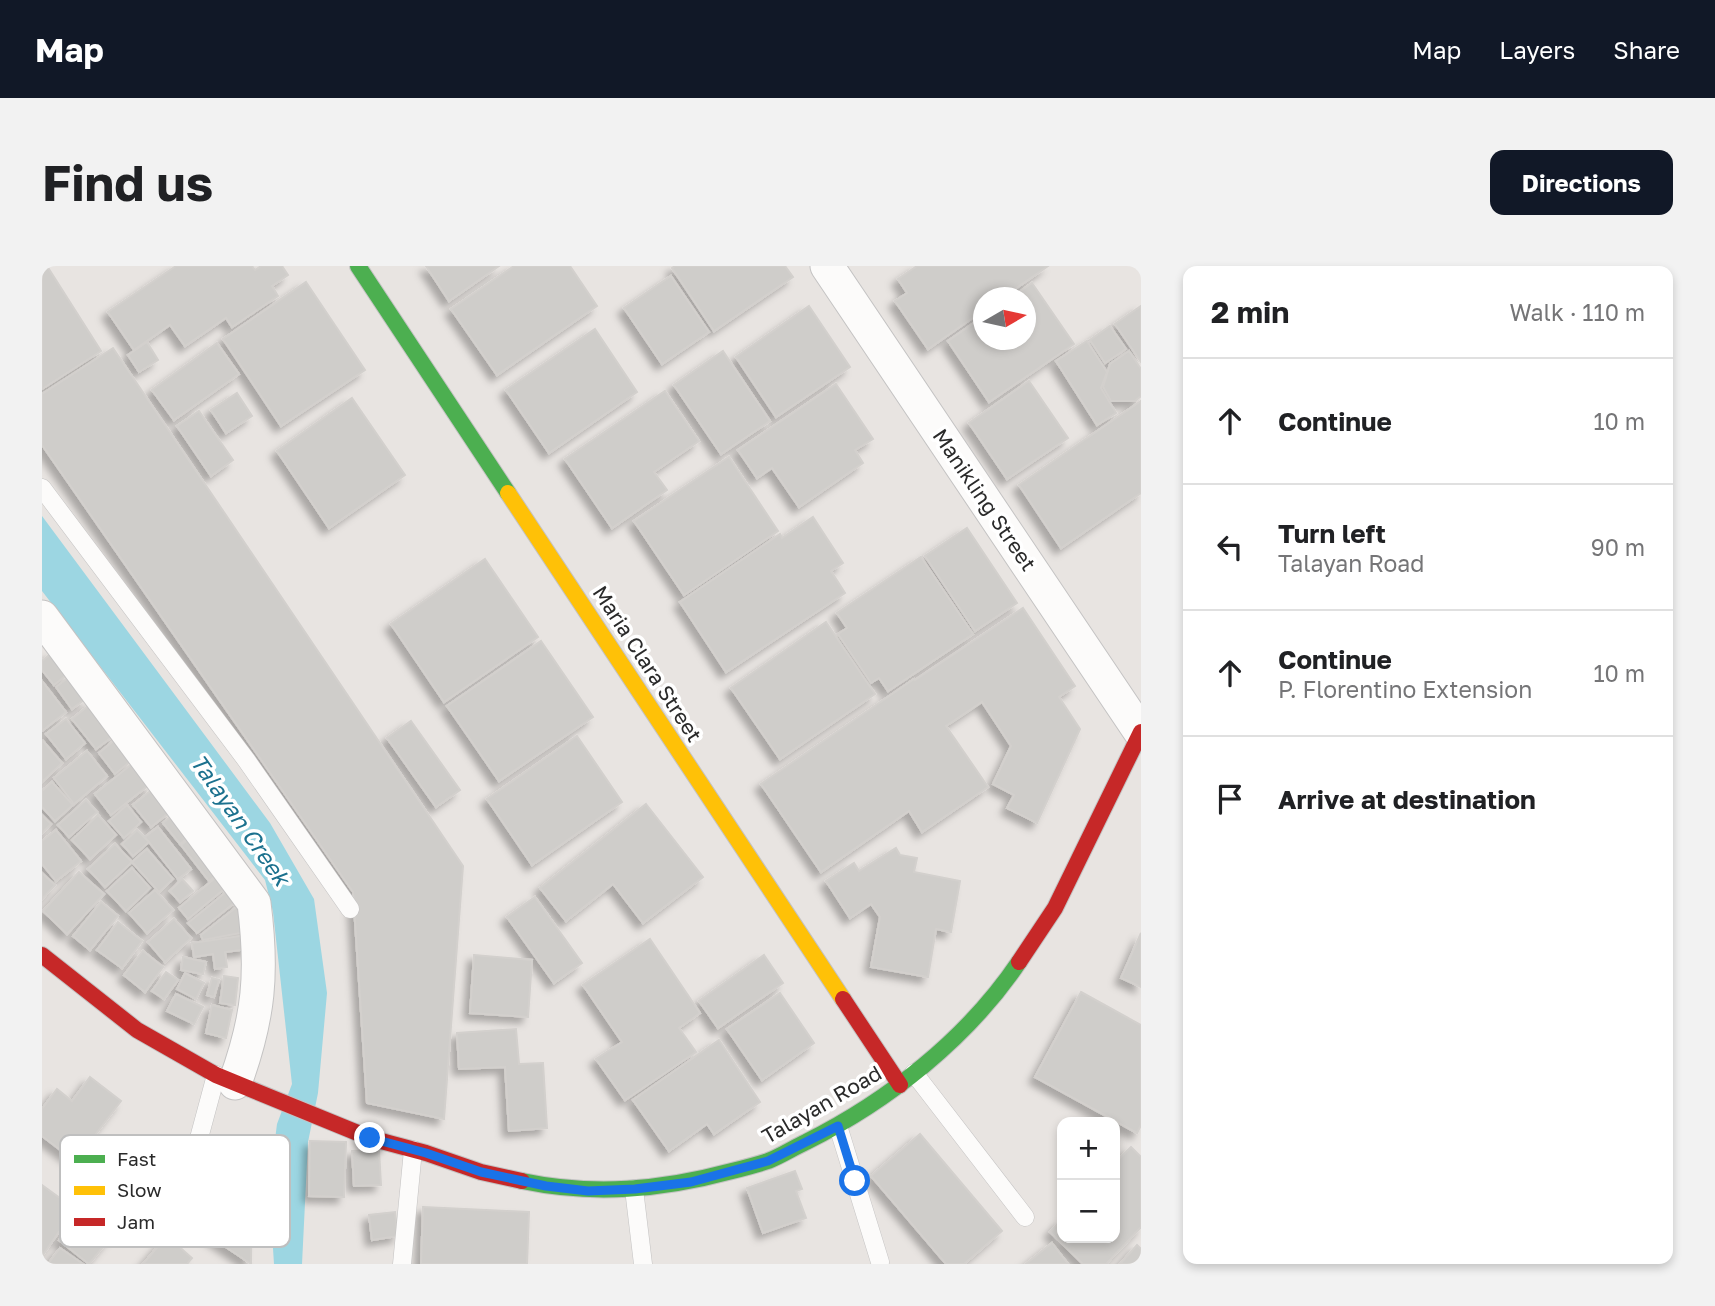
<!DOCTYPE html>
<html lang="en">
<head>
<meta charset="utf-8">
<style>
	:root { --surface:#fff; --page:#f2f2f2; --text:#202124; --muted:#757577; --line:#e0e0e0; --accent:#111827 }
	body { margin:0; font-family:"Golos Text",sans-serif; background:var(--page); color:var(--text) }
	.controls { position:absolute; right:21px; bottom:21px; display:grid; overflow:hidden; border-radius:14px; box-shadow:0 4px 10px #0003 }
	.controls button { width:63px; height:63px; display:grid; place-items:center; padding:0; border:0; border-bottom:2px solid var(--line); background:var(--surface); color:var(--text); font:35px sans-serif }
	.compass { position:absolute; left:931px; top:21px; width:63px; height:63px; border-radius:50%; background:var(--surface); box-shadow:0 4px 10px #0003; rotate:81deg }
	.stop { position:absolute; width:21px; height:21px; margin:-16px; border:5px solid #1a73e8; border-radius:50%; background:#fff }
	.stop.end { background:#1a73e8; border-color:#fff; box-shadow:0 2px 7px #0008 }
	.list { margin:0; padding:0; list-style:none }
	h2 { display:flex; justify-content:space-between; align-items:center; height:91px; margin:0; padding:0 28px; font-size:30px }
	h2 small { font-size:23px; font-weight:400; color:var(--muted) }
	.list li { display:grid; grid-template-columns:46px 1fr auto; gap:21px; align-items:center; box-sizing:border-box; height:126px; padding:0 28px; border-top:2px solid var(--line) }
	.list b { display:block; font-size:26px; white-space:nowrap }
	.list p { margin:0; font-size:23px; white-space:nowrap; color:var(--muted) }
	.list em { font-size:23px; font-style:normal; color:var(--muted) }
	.icon { flex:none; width:38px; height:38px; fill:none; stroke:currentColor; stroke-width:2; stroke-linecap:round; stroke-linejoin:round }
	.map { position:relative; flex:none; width:1099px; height:998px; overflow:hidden; border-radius:14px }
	header { display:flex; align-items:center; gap:42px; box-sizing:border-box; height:98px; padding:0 35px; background:var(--accent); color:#fff }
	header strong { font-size:33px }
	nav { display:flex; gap:38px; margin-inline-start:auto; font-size:24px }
	.intro { display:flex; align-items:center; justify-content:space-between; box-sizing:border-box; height:168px; padding:0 42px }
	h1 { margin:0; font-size:49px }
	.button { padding:18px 32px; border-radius:14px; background:var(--accent); color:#fff; font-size:24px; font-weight:700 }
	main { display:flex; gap:42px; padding:0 42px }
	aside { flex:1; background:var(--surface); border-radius:14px; box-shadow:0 4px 10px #0003 }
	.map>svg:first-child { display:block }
	.water { fill:#9cd6e2 }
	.building { fill:#cfcdca; stroke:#d3d0cd; stroke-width:2; filter:url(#shadow) }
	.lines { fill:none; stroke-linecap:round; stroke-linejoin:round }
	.lane-casing { stroke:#c4c3c3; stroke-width:19 }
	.street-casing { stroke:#c4c3c3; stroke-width:35 }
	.fast-casing { stroke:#c4c3c3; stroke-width:18 }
	.slow-casing { stroke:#c4c3c3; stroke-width:18 }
	.jam-casing { stroke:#c4c3c3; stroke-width:18 }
	.lane { stroke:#fcfbfa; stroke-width:18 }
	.street { stroke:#fcfbfa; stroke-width:33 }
	.fast { stroke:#4caf50; stroke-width:16 }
	.slow { stroke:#ffc107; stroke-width:16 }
	.jam { stroke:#c62828; stroke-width:16 }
	.route { stroke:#1a73e8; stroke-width:9 }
	.labels { text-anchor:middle; stroke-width:7; stroke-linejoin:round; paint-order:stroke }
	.street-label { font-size:21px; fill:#2a2a2a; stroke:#fff }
	.water-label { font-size:23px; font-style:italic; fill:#1b718e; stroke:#fff }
	.key { fill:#fff; stroke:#bfbfbf; stroke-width:2 }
	.key-label { font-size:19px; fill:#2a2a2a }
</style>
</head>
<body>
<header>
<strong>Map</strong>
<nav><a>Map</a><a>Layers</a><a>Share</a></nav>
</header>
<div class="intro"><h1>Find us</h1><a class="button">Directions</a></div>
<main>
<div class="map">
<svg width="1099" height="998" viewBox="0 0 1099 998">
	<defs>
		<filter id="shadow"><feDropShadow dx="-6" dy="6" stdDeviation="3.5" flood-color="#0004"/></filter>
	</defs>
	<rect width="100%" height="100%" fill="#e8e4e1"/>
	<polygon class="water" points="0,250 228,557 272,633 285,727 276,827 266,876 260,998 232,998 227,921 235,858 250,818 231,646 223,614 0,325"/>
	<g class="building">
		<polygon points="0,0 5,0 59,85 0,123"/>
		<polygon points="134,0 210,0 213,4 219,0 240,0 246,9 230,20 236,30 190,61 184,52 143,80 128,59 92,84 66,46"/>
		<polygon points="384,0 457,0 407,35"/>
		<polygon points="472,0 528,0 555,40 455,109 409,43"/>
		<polygon points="633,0 743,0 751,11 672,65 630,2"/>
		<polygon points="875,0 1006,0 960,32 942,32 942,44 886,83 853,35 865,27 856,13"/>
		<polygon points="629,10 667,66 620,98 582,42"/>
		<polygon points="264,16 323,104 239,160 181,73"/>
		<polygon points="990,17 1032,78 947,136 906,75 942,50 942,74 984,74 984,32 969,32"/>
		<polygon points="767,40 808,101 734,151 694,91"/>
		<polygon points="1099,40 1099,96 1073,58"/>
		<polygon points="1068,60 1084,83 1063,97 1048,74"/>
		<polygon points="553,63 595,126 507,187 464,124"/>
		<polygon points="1045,75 1065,106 1059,122 1074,147 1055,159 1014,95"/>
		<polygon points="105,76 116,94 97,106 86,89"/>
		<polygon points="175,77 197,108 132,154 110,124"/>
		<polygon points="71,82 421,600 402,853 325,837 311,626 0,179 0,128"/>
		<polygon points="681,85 728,155 679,188 632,119"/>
		<polygon points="1087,85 1099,103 1099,130 1093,135 1069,135 1061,121 1068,98"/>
		<polygon points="987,115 1026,172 965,213 927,157"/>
		<polygon points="794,118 831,173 813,184 821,197 757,241 730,202 715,212 696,184"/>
		<polygon points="623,125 657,175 612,206 625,224 570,262 523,193"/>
		<polygon points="195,127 210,150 184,167 169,144"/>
		<polygon points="310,132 363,209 287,262 235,185"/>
		<polygon points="1099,135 1099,227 1019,282 977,219"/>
		<polygon points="157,145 191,194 169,210 135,160"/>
		<polygon points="687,191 736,265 642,329 592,255"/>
		<polygon points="771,251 801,297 789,305 803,327 684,406 638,336 738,268 740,272"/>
		<polygon points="925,262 975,337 933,365 883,290"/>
		<polygon points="879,291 931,368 846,425 837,412 829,417 796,368 805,362 795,347"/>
		<polygon points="443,293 496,371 402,436 349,358"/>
		<polygon points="981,342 1033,420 1017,431 1038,463 995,557 965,542 972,529 951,518 969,480 940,436 904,460 946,521 880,566 867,545 779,606 719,518 872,413 873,414"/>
		<polygon points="784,356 833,428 738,493 689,422"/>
		<polygon points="499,375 551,451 457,515 405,440"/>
		<polygon points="11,386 28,406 12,419 0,404 0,395"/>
		<polygon points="27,411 43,433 30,443 14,421"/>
		<polygon points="0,415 24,446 0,465"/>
		<polygon points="51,436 75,467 54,483 30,453"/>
		<polygon points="24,453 43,477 24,493 4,468"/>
		<polygon points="369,455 418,524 394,541 345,472"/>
		<polygon points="535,470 580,536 490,599 445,533"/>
		<polygon points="74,473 90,494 73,508 57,487"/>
		<polygon points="1,475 20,497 0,516 0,476"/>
		<polygon points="45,485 65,510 32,538 12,512"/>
		<polygon points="91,497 108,518 69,549 53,528"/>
		<polygon points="10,516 31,539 13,555 0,541 0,525"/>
		<polygon points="111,523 129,545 109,561 91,539"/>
		<polygon points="44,534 55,546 27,571 16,559"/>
		<polygon points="604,538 661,611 601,657 571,618 524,655 498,622"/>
		<polygon points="85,539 99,556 82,572 67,555"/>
		<polygon points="0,549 9,558 0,567"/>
		<polygon points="56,549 74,569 48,593 30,574"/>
		<polygon points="131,549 148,570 138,578 121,557"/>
		<polygon points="116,561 149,603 136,613 103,571"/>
		<polygon points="14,564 39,595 14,615 0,598 0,575"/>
		<polygon points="95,564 107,576 91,590 80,578"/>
		<polygon points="151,570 179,606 167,615 139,579"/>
		<polygon points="73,578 90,596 63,621 46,603"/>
		<polygon points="854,582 858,589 875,592 872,606 918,615 909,666 894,663 886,711 829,701 838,651 829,638 808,652 784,615 812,597 817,605"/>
		<polygon points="105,583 131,613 117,626 90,596"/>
		<polygon points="90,602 108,622 84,645 65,625"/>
		<polygon points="37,606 62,628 25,668 1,645"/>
		<polygon points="0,607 13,619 0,633"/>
		<polygon points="178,608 187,619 146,653 137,642"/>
		<polygon points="140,613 151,625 138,636 128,625"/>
		<polygon points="189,622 197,633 155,667 146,657"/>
		<polygon points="113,624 131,644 105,667 87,647"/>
		<polygon points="493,631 540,697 512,717 465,651"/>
		<polygon points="59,636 76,650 48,684 31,670"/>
		<polygon points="201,636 209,665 161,674 159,669"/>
		<polygon points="132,653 149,672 123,696 106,676"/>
		<polygon points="76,656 100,675 80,702 55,684"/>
		<polygon points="1099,667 1099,721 1079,712"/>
		<polygon points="205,669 207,683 183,686 185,701 173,703 171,688 152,691 150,677"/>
		<polygon points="608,673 658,747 637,762 654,786 583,834 554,793 580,776 541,719"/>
		<polygon points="101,685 121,701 103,726 82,709"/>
		<polygon points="432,689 490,694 486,751 428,747"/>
		<polygon points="722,689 741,717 676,762 657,735"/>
		<polygon points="141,691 164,696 161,708 139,704"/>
		<polygon points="124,706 136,714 122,733 110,725"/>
		<polygon points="143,707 162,717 154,733 135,723"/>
		<polygon points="182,710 196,712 193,739 178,737"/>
		<polygon points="170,712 177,714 172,731 165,729"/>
		<polygon points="1039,726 1099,759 1099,859 1095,867 993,811"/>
		<polygon points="738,727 772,777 720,814 685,763"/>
		<polygon points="134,728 161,741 152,758 125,745"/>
		<polygon points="170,739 190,744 184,772 164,767"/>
		<polygon points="474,763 477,798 501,797 505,862 467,865 463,801 417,803 415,767"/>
		<polygon points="677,774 718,836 672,868 665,858 627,885 591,834"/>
		<polygon points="48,811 79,835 33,895 0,870 0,843 15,823 30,835"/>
		<polygon points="878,868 960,965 922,998 904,998 829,910"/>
		<polygon points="268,875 304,876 302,931 267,930"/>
		<polygon points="1089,881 1099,891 1099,961 1064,998 1041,998 1008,966 1020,953 1020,972 1073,972 1073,897"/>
		<polygon points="337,884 339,919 312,920 310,885"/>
		<polygon points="187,892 210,904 209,998 166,969"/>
		<polygon points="753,905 760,923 754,925 764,952 721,967 705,922"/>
		<polygon points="0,919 33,943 0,990"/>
		<polygon points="45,940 76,962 47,998 17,974"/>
		<polygon points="381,941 487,946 485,998 379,998"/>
		<polygon points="353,946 356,970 330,974 327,949"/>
		<polygon points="125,970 150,992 145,998 101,998"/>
		<polygon points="1010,977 1026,998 984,998"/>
		<polygon points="1095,979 1099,983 1099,998 1078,998"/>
		<polygon points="18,982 41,998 6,998"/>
	</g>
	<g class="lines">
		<g class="lane-casing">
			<g id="lane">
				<polyline points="0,222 205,495 308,643"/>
				<polyline points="872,807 983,951"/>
				<polyline points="796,860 838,996"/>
				<polyline points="592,923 601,998"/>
				<polyline points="135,954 174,809"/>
				<polyline points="360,998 371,884"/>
			</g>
		</g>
		<g class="street-casing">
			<g id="street">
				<polyline points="785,0 1099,467"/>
				<path d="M0,351L212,637C221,707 217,751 193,817"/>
			</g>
		</g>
		<g class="fast-casing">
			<g id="fast">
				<polyline points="316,0 466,227"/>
				<path d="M480,915C552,930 619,924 690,905C702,902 714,899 726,895C739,890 751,882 764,876C846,835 925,773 977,696"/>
			</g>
		</g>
		<g class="slow-casing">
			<polyline id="slow" points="466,227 801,733"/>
		</g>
		<g class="jam-casing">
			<g id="jam">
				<polyline points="0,689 95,764 174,809 328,872 384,887 439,906 480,915"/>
				<polyline points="977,696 1013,642 1099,466"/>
				<polyline points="801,733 858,819"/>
			</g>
		</g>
		<use href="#lane" class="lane"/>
		<use href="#street" class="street"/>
		<use href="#fast" class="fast"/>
		<use href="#slow" class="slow"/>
		<use href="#jam" class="jam"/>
	</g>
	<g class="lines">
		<polyline class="route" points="328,872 384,887 439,906 504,920 546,925 593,923 649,916 726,895 796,860 813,915"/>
	</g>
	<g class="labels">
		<g class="street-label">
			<text transform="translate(942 234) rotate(56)" y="7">Manikling Street</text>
			<text transform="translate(605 398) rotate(57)" y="7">Maria Clara Street</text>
			<text transform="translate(780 839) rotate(-30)" y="7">Talayan Road</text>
		</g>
		<g class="water-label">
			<text transform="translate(198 554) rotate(55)" y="8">Talayan Creek</text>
		</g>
	</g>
	<rect x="18" y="869" width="230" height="112" rx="10" class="key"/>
	<rect x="32" y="889" width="31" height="8" fill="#4caf50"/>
	<rect x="32" y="920" width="31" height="9" fill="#ffc107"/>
	<rect x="32" y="952" width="31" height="8" fill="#c62828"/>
	<g class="key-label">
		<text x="75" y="900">Fast</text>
		<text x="75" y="931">Slow</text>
		<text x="75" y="963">Jam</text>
	</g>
</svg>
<div class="controls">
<button>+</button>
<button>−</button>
</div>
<svg class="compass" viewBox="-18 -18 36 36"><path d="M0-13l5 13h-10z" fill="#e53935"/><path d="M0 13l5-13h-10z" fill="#757577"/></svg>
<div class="stop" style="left:813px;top:915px"></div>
<div class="stop end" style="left:328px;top:872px"></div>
</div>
<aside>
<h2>2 min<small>Walk · 110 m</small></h2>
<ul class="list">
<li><svg class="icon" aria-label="ahead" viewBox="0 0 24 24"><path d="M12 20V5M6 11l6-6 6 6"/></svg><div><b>Continue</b></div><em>10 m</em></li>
<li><svg class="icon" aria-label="left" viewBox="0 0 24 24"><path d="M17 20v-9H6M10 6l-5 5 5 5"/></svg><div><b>Turn left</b><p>Talayan Road</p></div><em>90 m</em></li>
<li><svg class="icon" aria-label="ahead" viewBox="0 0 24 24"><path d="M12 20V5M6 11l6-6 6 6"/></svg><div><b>Continue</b><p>P. Florentino Extension</p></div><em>10 m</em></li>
<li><svg class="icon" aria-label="arrive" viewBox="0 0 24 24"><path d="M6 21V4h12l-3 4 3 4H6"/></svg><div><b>Arrive at destination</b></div></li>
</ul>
</aside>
</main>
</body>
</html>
